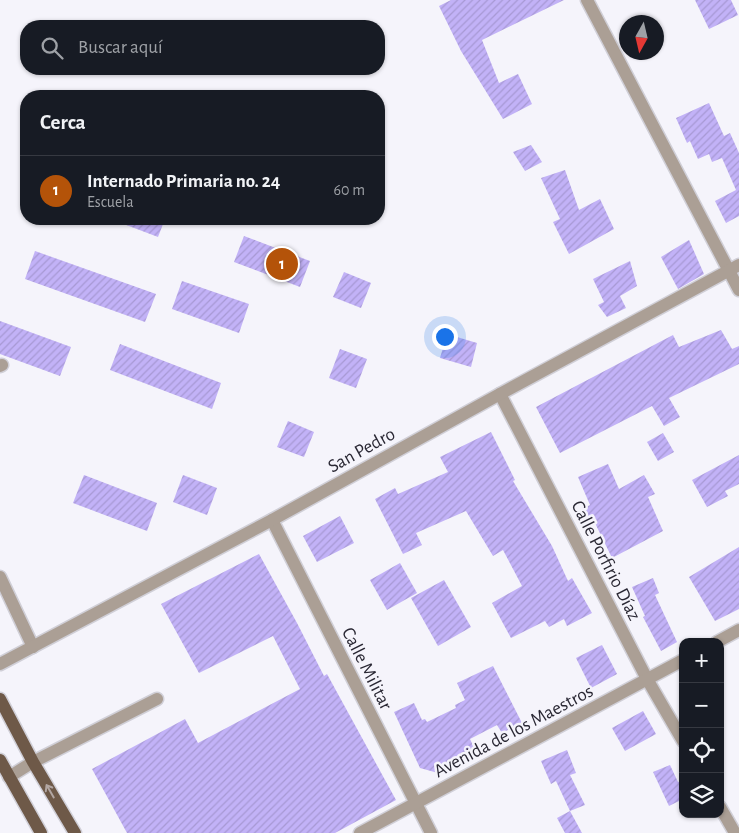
<!DOCTYPE html>
<html lang="es">
<head>
<meta charset="utf-8">
<style>
	:root { --surface:#171b24; --page:#242831; --text:#f1f3f6; --muted:#9ea1a6; --line:#363941; --accent:#b45309 }
	body { margin:0; font-family:"Alegreya Sans",sans-serif; background:var(--page); color:var(--text) }
	.controls { position:absolute; right:15px; bottom:15px; display:grid; overflow:hidden; border-radius:10px; box-shadow:0 1px 4px #0004 }
	.controls button { width:45px; height:45px; display:grid; place-items:center; padding:0; border:0; border-bottom:1px solid var(--line); background:var(--surface); color:var(--text); font:25px sans-serif }
	.compass { position:absolute; left:619px; top:15px; width:45px; height:45px; border-radius:50%; background:var(--surface); box-shadow:0 1px 4px #0004; rotate:188deg }
	.you { position:absolute; left:444px; top:336px; width:18px; height:18px; margin:-12px; border:4px solid #fff; border-radius:50%; background:#1a73e8; box-shadow:0 0 0 8px #1a73e833 }
	.badge { display:grid; place-items:center; width:32px; height:32px; border-radius:50%; background:var(--accent); color:#fff; font-size:16px; font-weight:700 }
	.pin { position:absolute; translate:-50% -50%; border:2px solid #fff; box-shadow:0 1px 5px #0006 }
	.list { margin:0; padding:0; list-style:none }
	h2 { display:flex; justify-content:space-between; align-items:center; height:65px; margin:0; padding:0 20px; font-size:21px }
	h2 small { font-size:16px; font-weight:400; color:var(--muted) }
	.list li { display:grid; grid-template-columns:32px 1fr auto; gap:15px; align-items:center; box-sizing:border-box; height:70px; padding:0 20px; border-top:1px solid var(--line) }
	.list b { display:block; font-size:19px; white-space:nowrap }
	.list p { margin:0; font-size:16px; white-space:nowrap; color:var(--muted) }
	.list em { font-size:16px; font-style:normal; color:var(--muted) }
	.icon { flex:none; width:28px; height:28px; fill:none; stroke:currentColor; stroke-width:2; stroke-linecap:round; stroke-linejoin:round }
	.map { position:relative; flex:none; width:739px; height:833px; overflow:hidden }
	.search { position:absolute; background:var(--surface); box-shadow:0 1px 4px #0004; left:20px; top:20px; width:365px; height:55px; display:flex; align-items:center; gap:12px; box-sizing:border-box; padding:0 18px; border-radius:20px; color:var(--muted); font-size:19px }
	.panel { position:absolute; background:var(--surface); box-shadow:0 1px 4px #0004; left:20px; top:90px; width:365px; height:135px; border-radius:20px }
	.map>svg:first-child { display:block }
	.building { fill:url(#building-hatch) }
	.lines { fill:none; stroke-linecap:round; stroke-linejoin:round }
	.minor-casing { stroke:#d0cfd7; stroke-width:15 }
	.major-casing { stroke:#d0cfd7; stroke-width:15 }
	.minor { stroke:#ab9f95; stroke-width:12 }
	.major { stroke:#6e5948; stroke-width:12 }
	.oneway { stroke:#b2a6a2 }
	.labels { text-anchor:middle; stroke-width:5; stroke-linejoin:round; paint-order:stroke }
	.street-label { font-size:19px; fill:#2a2834; stroke:#f5f4fb }
</style>
</head>
<body>
<div class="map">
<svg width="739" height="833" viewBox="0 0 739 833">
	<defs>
		<pattern id="building-hatch" width="6" height="6" patternUnits="userSpaceOnUse" patternTransform="scale(1.25)"><rect width="6" height="6" fill="#c2b2f7"/><path d="M-1 1l2-2M0 6l6-6M5 7l2-2" fill="none" stroke="#a799d4"/></pattern>
	</defs>
	<rect width="100%" height="100%" fill="#f5f4fb"/>
	<g class="building">
		<polygon points="451,0 564,0 482,40 499,83 518,74 532,104 503,119 461,51 439,6"/>
		<polygon points="695,0 731,0 738,15 709,29"/>
		<polygon points="709,103 724,136 730,133 739,153 739,216 726,223 715,201 736,190 722,158 712,162 709,154 698,159 690,141 687,143 676,118"/>
		<polygon points="531,145 542,162 525,171 513,152"/>
		<polygon points="565,170 579,210 600,199 614,229 569,254 553,222 560,219 541,178"/>
		<polygon points="113,219 165,219 158,237 113,220"/>
		<polygon points="244,236 310,261 300,287 234,262"/>
		<polygon points="689,240 704,274 678,289 661,257"/>
		<polygon points="35,251 156,294 145,322 25,279"/>
		<polygon points="630,261 637,286 620,296 626,308 607,317 598,305 604,302 593,279"/>
		<polygon points="344,272 371,283 361,308 333,297"/>
		<polygon points="182,281 249,304 239,333 172,309"/>
		<polygon points="0,321 71,347 60,376 0,354"/>
		<polygon points="721,330 732,349 739,346 739,364 669,398 680,417 664,426 652,406 560,453 536,407 673,335 679,347"/>
		<polygon points="447,334 477,343 471,367 440,358"/>
		<polygon points="120,344 221,383 212,409 110,370"/>
		<polygon points="340,349 367,359 356,388 329,378"/>
		<polygon points="288,421 314,432 304,457 277,447"/>
		<polygon points="491,432 515,480 513,481 552,546 568,581 572,578 592,613 567,626 564,619 549,627 545,621 511,638 492,603 522,586 503,550 493,556 466,511 416,533 422,545 403,554 375,499 395,488 398,494 448,472 440,457"/>
		<polygon points="663,433 674,452 658,461 647,442"/>
		<polygon points="739,455 739,484 725,491 728,496 707,507 692,480"/>
		<polygon points="608,464 619,489 644,475 655,494 648,497 663,531 612,558 594,521 589,523 582,509 590,505 578,477"/>
		<polygon points="84,475 157,503 147,531 73,503"/>
		<polygon points="183,475 217,488 207,515 173,502"/>
		<polygon points="340,516 354,543 317,562 303,536"/>
		<polygon points="739,547 739,609 715,621 689,577"/>
		<polygon points="259,554 297,623 324,676 327,674 396,800 335,833 127,833 92,769 185,719 198,743 300,689 273,636 199,673 161,604"/>
		<polygon points="400,563 417,593 387,610 370,580"/>
		<polygon points="653,578 659,593 655,595 677,642 661,651 643,617 645,616 632,587"/>
		<polygon points="444,580 471,627 438,646 411,598"/>
		<polygon points="602,645 617,674 591,688 576,658"/>
		<polygon points="493,666 522,723 502,733 497,725 470,739 477,754 438,773 420,768 394,712 414,703 422,720 425,719 427,722 456,708 455,705 465,700 457,683"/>
		<polygon points="643,711 656,734 625,751 612,728"/>
		<polygon points="567,750 576,773 570,775 585,805 570,811 556,781 551,784 541,761"/>
		<polygon points="670,765 678,782 683,780 683,799 669,806 653,772"/>
		<polygon points="570,811 582,833 565,833 557,818"/>
	</g>
	<g class="lines">
		<g class="minor-casing">
			<g id="minor">
				<polyline points="587,0 739,290"/>
				<polyline points="0,366 2,365"/>
				<polyline points="500,394 647,679 683,741"/>
				<polyline points="272,520 431,833"/>
				<polyline points="0,577 33,647"/>
				<polyline points="717,642 739,630"/>
				<polyline points="0,664 272,520 500,394 739,265"/>
				<polyline points="9,777 33,762 157,699"/>
				<polyline points="720,807 735,833"/>
				<polyline points="360,833 683,660"/>
			</g>
		</g>
		<g class="major-casing">
			<g id="major">
				<polyline points="0,699 33,762 75,833"/>
				<polyline points="0,760 41,833"/>
			</g>
		</g>
		<use href="#minor" class="minor"/>
		<use href="#major" class="major"/>
	</g>
	<defs><path id="oneway-shaft" d="M-6 0H5M1.5-3L5.5 0L1.5 3" fill="none" stroke-width="1.6" stroke-linecap="round" stroke-linejoin="round" transform="scale(1.25)"/></defs>
	<use class="oneway" href="#oneway-shaft" transform="translate(50 791) rotate(-120)"/>
	<g class="labels">
		<g class="street-label">
			<text transform="translate(361 449) rotate(-29)" y="7">San Pedro</text>
			<text transform="translate(607 560) rotate(63)" y="7">Calle Porfirio Díaz</text>
			<text transform="translate(368 668) rotate(63)" y="7">Calle Militar</text>
			<text transform="translate(513 730) rotate(-28)" y="7">Avenida de los Maestros</text>
		</g>
	</g>
</svg>
<div class="controls">
<button>+</button>
<button>−</button>
<button><svg class="icon" aria-label="locate" viewBox="0 0 24 24"><circle cx="12" cy="12" r="6"/><path d="M12 2v4M12 18v4M2 12h4M18 12h4"/></svg></button>
<button><svg class="icon" aria-label="layers" viewBox="0 0 24 24"><path d="M12 4l9 5-9 5-9-5zM3 14l9 5 9-5"/></svg></button>
</div>
<svg class="compass" viewBox="-18 -18 36 36"><path d="M0-13l5 13h-10z" fill="#e53935"/><path d="M0 13l5-13h-10z" fill="#9ea1a6"/></svg>
<div class="you"></div>
<div class="pin badge" style="left:282px;top:264px">1</div>
<div class="search"><svg class="icon" aria-label="search" viewBox="0 0 24 24"><circle cx="10" cy="10" r="6"/><path d="M15 15l6 6"/></svg>Buscar aquí</div>
<section class="panel">
<h2>Cerca<small></small></h2>
<ul class="list">
<li><span class="badge">1</span><div><b>Internado Primaria no. 24</b><p>Escuela</p></div><em>60 m</em></li>
</ul>
</section>
</div>
</body>
</html>
